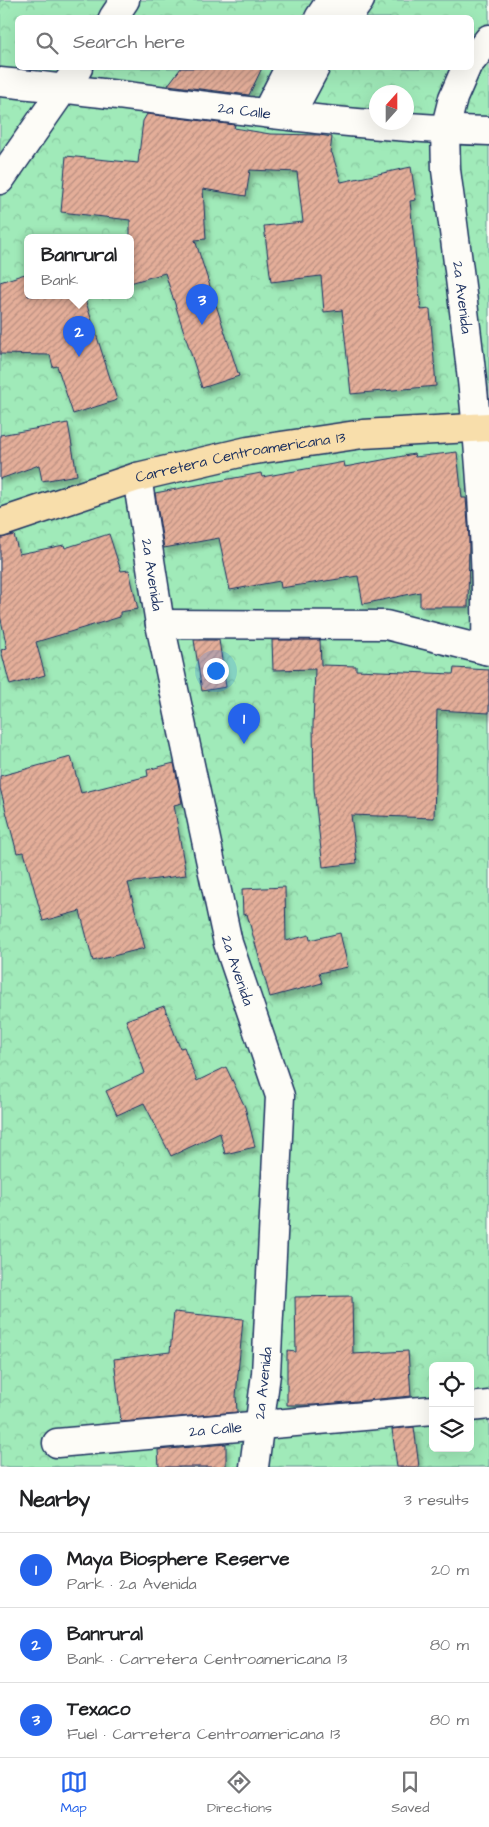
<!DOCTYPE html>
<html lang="en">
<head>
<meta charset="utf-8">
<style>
	:root { --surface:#fff; --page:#f2f2f2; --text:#202124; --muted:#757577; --line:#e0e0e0; --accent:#2563eb }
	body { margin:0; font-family:"Architects Daughter",sans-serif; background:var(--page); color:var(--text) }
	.controls { position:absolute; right:15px; bottom:15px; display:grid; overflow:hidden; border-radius:8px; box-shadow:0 5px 20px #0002 }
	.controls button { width:45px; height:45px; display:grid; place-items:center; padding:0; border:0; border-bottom:1px solid var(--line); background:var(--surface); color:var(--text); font:25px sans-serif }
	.compass { position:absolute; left:369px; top:85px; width:45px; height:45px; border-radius:50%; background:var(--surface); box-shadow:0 5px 20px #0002; rotate:21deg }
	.you { position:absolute; left:215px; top:670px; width:18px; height:18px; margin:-12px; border:4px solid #fff; border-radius:50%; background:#1a73e8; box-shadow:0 0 0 8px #1a73e833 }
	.badge { display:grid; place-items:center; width:32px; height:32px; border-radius:50%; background:var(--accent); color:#fff; font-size:16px; font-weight:700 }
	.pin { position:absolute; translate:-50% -41px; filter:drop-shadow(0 1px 2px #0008) }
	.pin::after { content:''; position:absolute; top:26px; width:18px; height:15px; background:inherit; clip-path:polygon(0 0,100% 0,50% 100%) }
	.popup { position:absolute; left:24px; top:234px; width:110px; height:65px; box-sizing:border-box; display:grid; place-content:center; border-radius:8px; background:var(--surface); filter:drop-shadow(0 1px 4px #0005); font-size:16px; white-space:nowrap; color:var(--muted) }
	.popup b { font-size:19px; color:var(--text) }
	.popup::after { content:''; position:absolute; left:50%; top:100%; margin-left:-10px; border:10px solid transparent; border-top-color:var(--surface) }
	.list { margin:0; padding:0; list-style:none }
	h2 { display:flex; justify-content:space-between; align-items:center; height:65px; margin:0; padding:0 20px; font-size:21px }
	h2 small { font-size:16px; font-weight:400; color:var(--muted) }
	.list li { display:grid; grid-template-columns:32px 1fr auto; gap:15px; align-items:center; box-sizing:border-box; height:75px; padding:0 20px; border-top:1px solid var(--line) }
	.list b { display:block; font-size:19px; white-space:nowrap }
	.list p { margin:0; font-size:16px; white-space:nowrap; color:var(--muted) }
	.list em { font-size:16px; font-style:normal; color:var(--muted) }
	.icon { flex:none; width:28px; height:28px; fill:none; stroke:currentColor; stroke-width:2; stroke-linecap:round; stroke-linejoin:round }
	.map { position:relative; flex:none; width:489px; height:1467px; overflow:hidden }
	.search { position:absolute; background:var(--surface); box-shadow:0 5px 20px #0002; left:15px; right:15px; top:15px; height:55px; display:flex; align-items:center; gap:12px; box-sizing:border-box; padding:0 18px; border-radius:8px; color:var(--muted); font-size:19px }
	.sheet { height:290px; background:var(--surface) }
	nav { display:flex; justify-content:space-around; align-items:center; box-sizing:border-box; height:70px; border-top:1px solid var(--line); background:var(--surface); font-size:14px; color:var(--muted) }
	nav a { display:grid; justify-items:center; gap:2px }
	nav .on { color:var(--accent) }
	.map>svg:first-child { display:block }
	.park { fill:url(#park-crowns); stroke:#5e8c8c; fill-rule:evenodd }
	.building { fill:url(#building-hatch); stroke:#1b2f5e; filter:url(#shadow) }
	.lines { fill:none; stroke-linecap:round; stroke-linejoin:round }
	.minor-casing { stroke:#1b2f5e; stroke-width:31 }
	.highway-casing { stroke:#1b2f5e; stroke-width:31 }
	.minor { stroke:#fdfcf7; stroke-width:28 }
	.highway { stroke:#f8deab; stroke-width:28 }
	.labels { text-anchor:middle; stroke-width:4.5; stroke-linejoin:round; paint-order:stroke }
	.street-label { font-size:15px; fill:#1b2f5e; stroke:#fdfcf7 }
</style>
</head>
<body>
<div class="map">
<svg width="489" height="1467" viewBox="0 0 489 1467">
	<defs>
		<pattern id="park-crowns" width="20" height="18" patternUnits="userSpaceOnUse" patternTransform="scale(1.25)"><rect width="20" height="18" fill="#a0eab9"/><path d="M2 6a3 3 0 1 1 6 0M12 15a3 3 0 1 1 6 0" fill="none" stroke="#89c9a1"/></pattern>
		<pattern id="building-hatch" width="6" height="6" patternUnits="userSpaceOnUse" patternTransform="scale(1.25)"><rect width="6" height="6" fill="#e4ae99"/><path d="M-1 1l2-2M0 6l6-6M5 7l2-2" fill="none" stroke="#b88e80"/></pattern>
		<filter id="shadow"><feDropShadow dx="3" dy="5.5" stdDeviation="2.5" flood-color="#0004"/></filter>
	</defs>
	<rect width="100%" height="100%" fill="#fdfcf7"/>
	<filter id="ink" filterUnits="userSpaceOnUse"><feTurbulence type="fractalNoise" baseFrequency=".02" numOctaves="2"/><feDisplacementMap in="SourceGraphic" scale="10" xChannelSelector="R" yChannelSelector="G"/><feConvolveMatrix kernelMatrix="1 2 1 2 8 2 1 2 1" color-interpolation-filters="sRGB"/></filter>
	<g filter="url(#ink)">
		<path class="park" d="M0,0H489V1467H0ZM18,18H472V68H18ZM376,92H406V122H376ZM28,238H130V296H28ZM433,1366H470V1448H433Z"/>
		<g class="building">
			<polygon points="181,68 262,68 249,95 168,85"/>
			<polygon points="147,114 235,125 234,128 270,134 319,135 332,137 330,153 332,153 341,182 411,167 416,200 410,201 421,310 430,309 436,386 351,394 342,310 324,312 321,276 271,282 264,226 303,222 297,172 250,170 246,196 203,189 206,239 195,240 239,376 202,388 165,273 130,283 130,220 61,212 66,156 138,163 143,121"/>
			<polygon points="28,273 28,296 84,296 117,400 73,414 57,366 53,367 50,355 0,354 0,282"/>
			<polygon points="68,423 77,475 42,481 39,465 0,479 0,435"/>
			<polygon points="457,452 462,498 466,498 469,537 468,607 420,607 420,592 363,604 358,576 281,588 280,581 230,590 219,538 164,548 155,493 261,473 262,477 344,462 345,467 414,454 415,457"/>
			<polygon points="109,534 121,571 129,570 138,609 120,612 120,617 36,642 45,675 10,685 1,650 7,648 0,615 0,538 14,535 19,554 64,545 65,548"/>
			<polygon points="194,640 219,640 226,687 202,691"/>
			<polygon points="272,640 320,640 321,665 356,666 356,670 453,674 454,668 489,670 489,713 437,710 434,818 351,815 357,863 323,867 314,789 313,725 315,669 273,670"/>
			<polygon points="71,757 81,793 148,776 147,770 174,763 182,803 174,805 186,875 128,883 145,948 93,961 80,911 43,921 24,852 17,853 0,788 0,776"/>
			<polygon points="285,887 286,941 309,935 310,940 340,933 348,967 319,973 322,983 270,997 247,914 243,915 242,889"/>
			<polygon points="164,1006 180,1048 184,1047 197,1081 226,1067 245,1107 255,1147 225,1154 220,1133 171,1156 144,1103 117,1115 106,1091 145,1073 126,1020"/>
			<polygon points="352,1296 353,1354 408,1351 411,1396 314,1405 287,1405 287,1351 296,1352 295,1297"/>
			<polygon points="174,1312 243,1319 236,1396 237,1412 121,1422 114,1359 170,1352"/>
			<polygon points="414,1427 419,1467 397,1467 392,1429"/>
			<polygon points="226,1444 226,1467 159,1467 158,1450"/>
		</g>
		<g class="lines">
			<g class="minor-casing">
				<g id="minor">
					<polyline points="113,18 125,0"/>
					<polyline points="319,18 331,0"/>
					<polyline points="347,18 360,0"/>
					<polyline points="472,60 489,39"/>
					<path id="s1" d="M466,68L453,98L445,130L446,170C467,329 489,489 486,650"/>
					<path id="s2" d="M0,82C163,97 325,127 489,131"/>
					<polyline points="266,113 289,68"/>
					<polyline points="290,115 315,68"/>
					<polyline points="0,180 78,68"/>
					<path id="s3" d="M137,477L160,624L228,943L280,1096L266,1374L254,1467"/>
					<polyline points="160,624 386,625 489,651"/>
					<polyline points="470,1407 489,1405"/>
					<path id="s4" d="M57,1443L433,1410"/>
				</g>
			</g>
			<g class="highway-casing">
				<g id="highway">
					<path id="s5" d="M0,523L137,477L248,451L363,434L489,427"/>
				</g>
			</g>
			<use href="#minor" class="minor"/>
			<use href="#highway" class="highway"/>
		</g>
	</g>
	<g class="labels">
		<g class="street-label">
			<text dy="5" stroke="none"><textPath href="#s2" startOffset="246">2a Calle</textPath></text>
			<text dy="5" stroke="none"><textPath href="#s1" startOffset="234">2a Avenida</textPath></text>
			<text dy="5" stroke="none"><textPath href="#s5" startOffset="250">Carretera Centroamericana 13</textPath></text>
			<text dy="5" stroke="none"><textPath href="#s3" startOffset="99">2a Avenida</textPath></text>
			<text dy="5" stroke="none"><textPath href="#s3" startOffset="504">2a Avenida</textPath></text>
			<text transform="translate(263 1383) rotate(-84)" y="5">2a Avenida</text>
			<text dy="5" stroke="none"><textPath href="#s4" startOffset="159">2a Calle</textPath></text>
		</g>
	</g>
</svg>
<div class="controls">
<button><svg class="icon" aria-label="locate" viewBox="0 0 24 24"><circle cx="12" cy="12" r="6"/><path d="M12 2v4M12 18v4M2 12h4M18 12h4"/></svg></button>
<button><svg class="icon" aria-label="layers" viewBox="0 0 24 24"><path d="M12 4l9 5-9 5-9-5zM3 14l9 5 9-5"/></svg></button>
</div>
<svg class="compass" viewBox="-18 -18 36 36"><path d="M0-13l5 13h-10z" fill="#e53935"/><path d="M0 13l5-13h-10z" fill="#757577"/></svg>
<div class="you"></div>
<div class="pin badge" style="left:244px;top:744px">1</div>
<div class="pin badge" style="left:79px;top:357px">2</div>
<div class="popup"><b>Banrural</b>Bank</div>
<div class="pin badge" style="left:202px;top:325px">3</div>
<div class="search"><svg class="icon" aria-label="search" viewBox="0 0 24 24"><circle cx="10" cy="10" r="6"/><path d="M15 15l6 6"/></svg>Search here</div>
</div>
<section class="sheet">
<h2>Nearby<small>3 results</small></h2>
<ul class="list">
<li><span class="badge">1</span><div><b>Maya Biosphere Reserve</b><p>Park · 2a Avenida</p></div><em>20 m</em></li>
<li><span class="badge">2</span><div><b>Banrural</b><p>Bank · Carretera Centroamericana 13</p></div><em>80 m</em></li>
<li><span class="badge">3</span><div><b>Texaco</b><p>Fuel · Carretera Centroamericana 13</p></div><em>80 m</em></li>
</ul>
</section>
<nav>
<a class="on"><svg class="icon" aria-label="map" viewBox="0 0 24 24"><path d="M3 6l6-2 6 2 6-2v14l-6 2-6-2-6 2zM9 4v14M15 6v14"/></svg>Map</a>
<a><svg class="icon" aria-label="directions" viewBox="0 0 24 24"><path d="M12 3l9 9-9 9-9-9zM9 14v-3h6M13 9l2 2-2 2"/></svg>Directions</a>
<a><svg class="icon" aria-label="saved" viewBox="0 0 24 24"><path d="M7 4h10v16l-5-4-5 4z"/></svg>Saved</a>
</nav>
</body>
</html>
